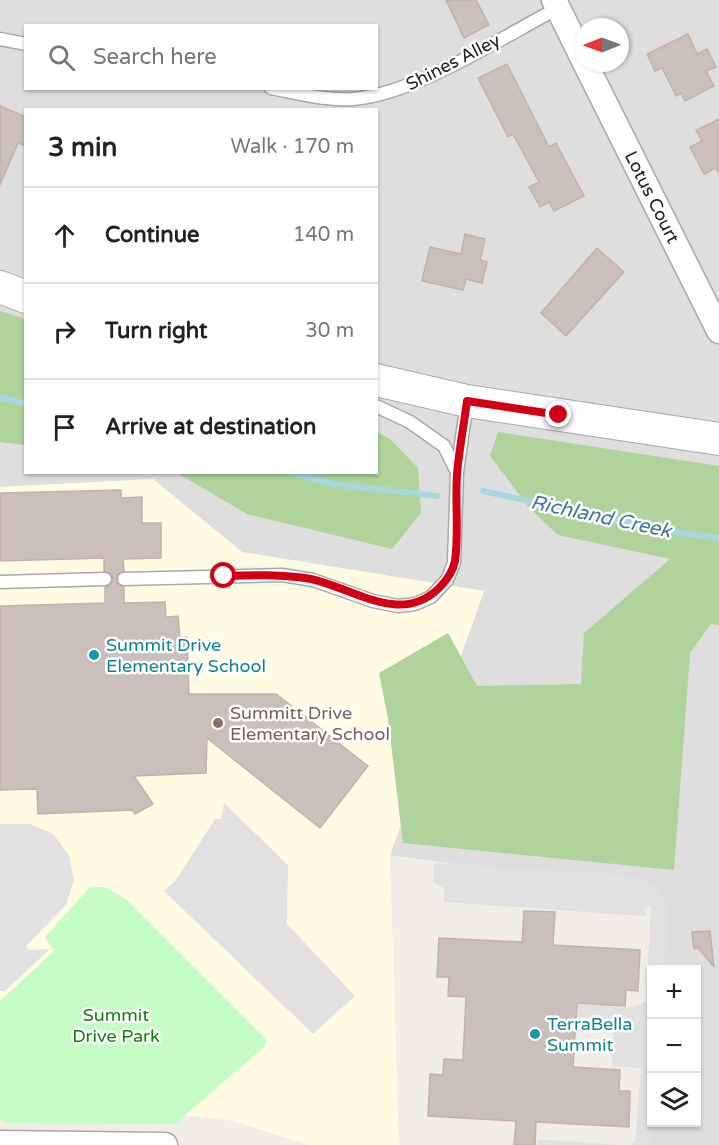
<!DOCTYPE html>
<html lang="en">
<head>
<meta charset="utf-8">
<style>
	:root { --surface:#fff; --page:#f6f6f6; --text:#222; --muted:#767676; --line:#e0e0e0 }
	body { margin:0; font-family:"Varela Round",sans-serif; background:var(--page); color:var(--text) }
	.controls { position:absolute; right:18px; bottom:18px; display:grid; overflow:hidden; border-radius:0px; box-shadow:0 2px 4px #0004 }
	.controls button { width:54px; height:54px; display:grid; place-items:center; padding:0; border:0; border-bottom:2px solid var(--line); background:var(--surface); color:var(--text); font:30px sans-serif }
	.compass { position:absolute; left:575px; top:18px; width:54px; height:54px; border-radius:50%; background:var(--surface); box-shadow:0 2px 4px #0004; rotate:269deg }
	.stop { position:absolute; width:18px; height:18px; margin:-14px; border:4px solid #d20014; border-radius:50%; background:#fff }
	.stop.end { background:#d20014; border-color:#fff; box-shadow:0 2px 6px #0008 }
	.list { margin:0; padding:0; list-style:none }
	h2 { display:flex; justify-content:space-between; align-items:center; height:78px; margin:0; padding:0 24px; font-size:26px }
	h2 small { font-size:20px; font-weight:400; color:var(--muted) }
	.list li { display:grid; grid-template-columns:39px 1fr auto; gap:18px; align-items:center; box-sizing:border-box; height:96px; padding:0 24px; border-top:2px solid var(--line) }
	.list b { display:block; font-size:22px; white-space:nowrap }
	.list em { font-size:20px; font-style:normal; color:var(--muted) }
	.icon { flex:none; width:33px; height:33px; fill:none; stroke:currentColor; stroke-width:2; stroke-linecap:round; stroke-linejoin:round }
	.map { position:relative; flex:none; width:719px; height:1145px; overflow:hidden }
	.search { position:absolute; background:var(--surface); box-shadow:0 2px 4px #0004; left:24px; top:24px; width:354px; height:66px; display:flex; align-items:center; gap:15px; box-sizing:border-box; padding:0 21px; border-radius:0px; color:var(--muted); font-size:22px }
	.panel { position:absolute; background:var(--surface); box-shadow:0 2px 4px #0004; left:24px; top:108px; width:354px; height:366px; border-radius:0px }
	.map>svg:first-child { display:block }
	.residential { fill:#dfdede; fill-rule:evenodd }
	.education { fill:#fffce3 }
	.forest { fill:#b0d29b }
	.park { fill:#c5fbc5 }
	.parking { fill:#e1e1e1 }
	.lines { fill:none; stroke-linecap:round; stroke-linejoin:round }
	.stream { stroke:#a7d8e0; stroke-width:6 }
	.building { fill:#cabfba; stroke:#c4b2a9; stroke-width:1.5 }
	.service-casing { stroke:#a8a8a8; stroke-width:15 }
	.minor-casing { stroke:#a8a8a8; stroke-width:27 }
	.tertiary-casing { stroke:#a8a8a8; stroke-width:34 }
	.service { stroke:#fff; stroke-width:12 }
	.minor { stroke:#fff; stroke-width:24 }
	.tertiary { stroke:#fff; stroke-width:32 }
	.route { stroke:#d20014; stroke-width:8 }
	.culture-dot { fill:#0f9aa8; stroke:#fff; stroke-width:2 }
	.education-dot { fill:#8d6e63; stroke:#fff; stroke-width:2 }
	.labels { text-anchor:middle; stroke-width:5; stroke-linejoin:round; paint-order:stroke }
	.street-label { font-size:18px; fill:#212121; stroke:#fff }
	.culture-label { font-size:18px; fill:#0d838f; stroke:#fff; text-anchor:start }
	.education-label { font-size:18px; fill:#785e54; stroke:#fff; text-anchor:start }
	.park-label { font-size:18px; fill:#0a8508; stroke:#fff }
	.water-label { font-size:20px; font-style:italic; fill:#41779c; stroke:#fff }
</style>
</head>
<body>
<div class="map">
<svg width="719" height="1145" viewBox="0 0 719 1145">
	<rect width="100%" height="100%" fill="#f1ede7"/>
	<path class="residential" d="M0,0H719V1145H635L655,892L390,855L484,591L242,552L153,479L0,487ZM26,26H376V88H26ZM584,27H620V63H584ZM26,110H376V472H26ZM652,970H696V1122H652Z"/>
	<polygon class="education" points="153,479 242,552 484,591 390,855 399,1145 309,1145 233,1121 96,1105 0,1105 0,487"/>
	<g class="forest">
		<polygon points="0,311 25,319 25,445 0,442"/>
		<polygon points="377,432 390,439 418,468 421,513 392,549 247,514 177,473 376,472"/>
		<polygon points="498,432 719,466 719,625 711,624 690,653 674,870 403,843 388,719 379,673 448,633 477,686 581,684 584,633 670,559 558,535 531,510 490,456"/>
	</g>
	<polygon class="park" points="90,887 105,887 127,900 267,1040 265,1046 175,1124 7,1123 0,1119 0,1001 54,951 45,937"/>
	<g class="parking">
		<polygon points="224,803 288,865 287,924 355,996 313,1034 164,891 176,880 215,819 221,819"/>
		<polygon points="0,824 30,824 53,834 69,855 74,880 66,905 26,946 29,950 50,949 5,991 0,991"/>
		<polygon points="434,863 628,875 648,881 659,890 667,908 666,946 665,969 652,970 652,1145 630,1145 636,1140 641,1068 612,1066 614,1020 570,1016 571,1003 634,1008 646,1001 651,905 646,907 645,916 444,902 444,888 433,882"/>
		<polygon points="538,1140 545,1140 620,1145 538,1145"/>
	</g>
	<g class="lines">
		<g class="stream">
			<polyline points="0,397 26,404"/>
			<polyline points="290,472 333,484 437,496"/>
			<polyline points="483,491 668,531 719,538"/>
		</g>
	</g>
	<g class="building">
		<polygon points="446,0 476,0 489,25 464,38"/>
		<polygon points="688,34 697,54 707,49 716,67 706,71 714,86 685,101 681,93 676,96 662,68 655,71 647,54"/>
		<polygon points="507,64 549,147 556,143 584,196 554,211 549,202 540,207 529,187 539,182 513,134 508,137 478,78"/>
		<polygon points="0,106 26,117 26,146 18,143 0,185"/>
		<polygon points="719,119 719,174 716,168 704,174 690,147 702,141 696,130"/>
		<polygon points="465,234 485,239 480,260 487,262 482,283 466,279 463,290 422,281 430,247 461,254"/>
		<polygon points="597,248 624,272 566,336 541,313"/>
		<polygon points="121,490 121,498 142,497 142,523 161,523 161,558 123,559 124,571 117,575 117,583 124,587 124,603 165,602 166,617 178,616 180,638 187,637 189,694 276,694 368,766 320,828 207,738 206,773 134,776 153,804 135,814 132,810 38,814 37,789 0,790 0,606 105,603 105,587 110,586 113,579 112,574 104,571 104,558 0,561 0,493"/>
		<polygon points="524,911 555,912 553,945 640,950 638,991 626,990 625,1006 577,1003 573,1067 620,1070 619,1091 630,1091 629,1127 536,1122 535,1145 514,1145 516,1121 428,1116 430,1074 443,1075 444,1059 463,1060 466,997 448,996 449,977 437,977 439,938 522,942"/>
		<polygon points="710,931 714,967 698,948 694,949 692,932"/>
	</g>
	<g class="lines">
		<g class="service-casing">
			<g id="service">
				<polyline points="0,39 26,44"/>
				<path d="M271,88C298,93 326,101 353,99C415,94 501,38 558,8"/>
				<polyline points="376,406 410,422 444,446 457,472"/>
				<polyline points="124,579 282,575 313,580 373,601 398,606 415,604 431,597 447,580 454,563 457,472 467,402"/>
				<polyline points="0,582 105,579"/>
			</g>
		</g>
		<g class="minor-casing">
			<g id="minor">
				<polyline points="554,0 584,61"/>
				<path id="s1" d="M585,63L719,331"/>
				<polyline points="0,1143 165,1145"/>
			</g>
		</g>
		<g class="tertiary-casing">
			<g id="tertiary">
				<polyline points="0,287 26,297"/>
				<polyline points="376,380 467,401 719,439"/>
			</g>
		</g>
		<use href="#service" class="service"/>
		<use href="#minor" class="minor"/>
		<use href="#tertiary" class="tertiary"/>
	</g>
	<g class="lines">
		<path class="route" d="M224,576C253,575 282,574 311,579C353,588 401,626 439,588C446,581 453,572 455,561C459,533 455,502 457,474C459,450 464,425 467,401L559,415"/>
	</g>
	<g class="culture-dot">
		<circle cx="94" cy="655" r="6"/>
		<circle cx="535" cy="1034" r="6"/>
	</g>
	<circle class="education-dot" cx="218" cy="723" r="6"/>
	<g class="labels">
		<g class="street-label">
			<text transform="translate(453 62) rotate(-27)" y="6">Shines Alley</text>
			<text dy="6" stroke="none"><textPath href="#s1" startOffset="150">Lotus Court</textPath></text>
		</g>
		<g class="culture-label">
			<text x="106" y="651">Summit Drive<tspan x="106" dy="21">Elementary School</tspan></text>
			<text x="547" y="1030">TerraBella<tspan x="547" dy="21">Summit</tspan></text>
		</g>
		<g class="education-label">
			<text x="230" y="719">Summitt Drive<tspan x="230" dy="21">Elementary School</tspan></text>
		</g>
		<g class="park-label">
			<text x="116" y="1021">Summit<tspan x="116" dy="21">Drive Park</tspan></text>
		</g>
		<g class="water-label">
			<text transform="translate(601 516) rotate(12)" y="7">Richland Creek</text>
		</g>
	</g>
</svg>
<div class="controls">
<button>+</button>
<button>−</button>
<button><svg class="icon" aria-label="layers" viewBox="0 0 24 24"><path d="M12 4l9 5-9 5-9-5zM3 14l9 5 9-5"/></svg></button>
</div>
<svg class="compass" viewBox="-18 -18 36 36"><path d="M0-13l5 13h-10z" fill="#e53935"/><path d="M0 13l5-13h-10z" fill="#767676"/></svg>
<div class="stop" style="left:224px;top:576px"></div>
<div class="stop end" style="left:559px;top:415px"></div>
<div class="search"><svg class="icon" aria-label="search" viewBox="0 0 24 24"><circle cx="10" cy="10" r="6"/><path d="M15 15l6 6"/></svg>Search here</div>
<section class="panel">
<h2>3 min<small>Walk · 170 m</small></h2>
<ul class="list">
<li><svg class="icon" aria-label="ahead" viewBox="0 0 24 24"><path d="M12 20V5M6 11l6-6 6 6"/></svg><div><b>Continue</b></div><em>140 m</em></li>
<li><svg class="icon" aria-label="right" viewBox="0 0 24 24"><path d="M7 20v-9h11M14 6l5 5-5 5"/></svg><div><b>Turn right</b></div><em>30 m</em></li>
<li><svg class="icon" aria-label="arrive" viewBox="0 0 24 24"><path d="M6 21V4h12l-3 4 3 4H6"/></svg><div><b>Arrive at destination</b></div></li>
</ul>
</section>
</div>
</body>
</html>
